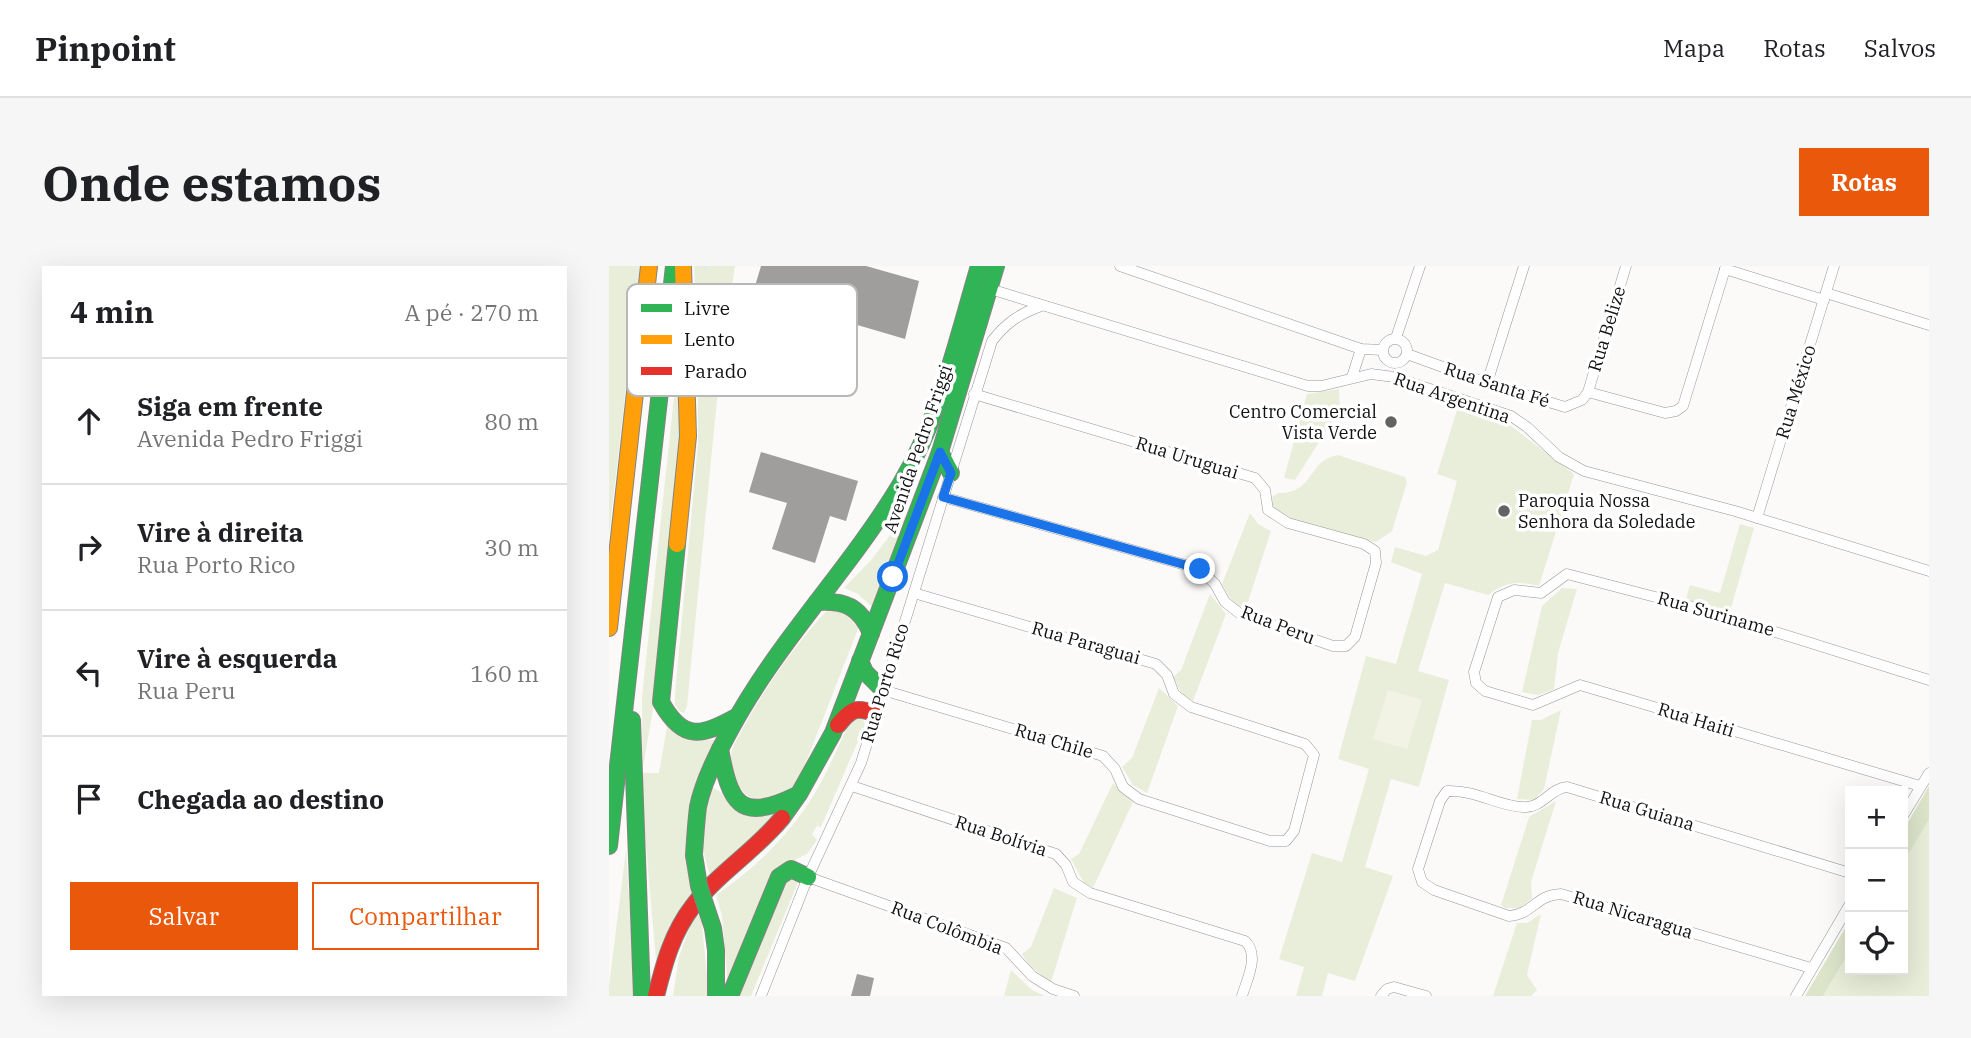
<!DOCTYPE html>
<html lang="pt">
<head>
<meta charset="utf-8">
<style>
	:root { --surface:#fff; --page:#f6f6f6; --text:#202124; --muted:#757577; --line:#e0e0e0; --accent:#ea580c }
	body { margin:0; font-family:"IBM Plex Serif",serif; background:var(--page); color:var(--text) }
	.controls { position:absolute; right:21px; bottom:21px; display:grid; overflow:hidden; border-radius:0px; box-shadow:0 7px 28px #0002 }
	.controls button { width:63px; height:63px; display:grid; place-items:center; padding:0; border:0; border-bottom:2px solid var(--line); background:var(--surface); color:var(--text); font:35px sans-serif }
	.stop { position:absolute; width:21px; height:21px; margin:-16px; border:5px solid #1a73e8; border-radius:50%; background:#fff }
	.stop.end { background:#1a73e8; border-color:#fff; box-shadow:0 2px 7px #0008 }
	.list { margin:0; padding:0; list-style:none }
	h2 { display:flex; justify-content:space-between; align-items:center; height:91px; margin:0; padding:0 28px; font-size:30px }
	h2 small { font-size:23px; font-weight:400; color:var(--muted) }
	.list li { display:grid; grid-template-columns:46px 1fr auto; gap:21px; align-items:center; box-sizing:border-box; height:126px; padding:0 28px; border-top:2px solid var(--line) }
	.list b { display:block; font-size:26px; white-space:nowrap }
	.list p { margin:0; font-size:23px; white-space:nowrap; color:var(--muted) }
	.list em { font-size:23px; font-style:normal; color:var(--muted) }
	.actions { display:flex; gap:14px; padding:21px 28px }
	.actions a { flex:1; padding:16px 0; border:2px solid var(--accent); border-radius:0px; text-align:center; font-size:24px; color:var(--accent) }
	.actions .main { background:var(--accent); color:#fff }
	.icon { flex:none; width:38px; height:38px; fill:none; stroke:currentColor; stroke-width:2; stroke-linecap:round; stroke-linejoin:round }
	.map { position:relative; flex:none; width:1320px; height:730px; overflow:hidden; border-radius:0px }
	header { display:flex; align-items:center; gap:42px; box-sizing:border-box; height:98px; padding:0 35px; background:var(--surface); border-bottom:2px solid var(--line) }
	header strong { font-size:33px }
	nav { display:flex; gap:38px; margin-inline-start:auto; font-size:24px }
	.intro { display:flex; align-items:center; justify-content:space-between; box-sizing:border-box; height:168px; padding:0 42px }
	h1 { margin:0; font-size:49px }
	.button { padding:18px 32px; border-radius:0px; background:var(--accent); color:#fff; font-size:24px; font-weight:700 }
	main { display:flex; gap:42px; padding:0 42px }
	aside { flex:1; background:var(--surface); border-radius:0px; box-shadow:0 7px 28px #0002 }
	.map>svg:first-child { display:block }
	.green { fill:#e9eeda }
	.forest { fill:#dce5ca }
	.pitch { fill:#f2f3e4 }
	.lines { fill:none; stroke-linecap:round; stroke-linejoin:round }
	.stream { stroke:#d2ecf2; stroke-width:3.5 }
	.building { fill:#a09e9d }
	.street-casing { stroke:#979695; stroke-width:11 }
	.fast-casing { stroke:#848382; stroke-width:18 }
	.slow-casing { stroke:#848382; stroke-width:18 }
	.jam-casing { stroke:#848382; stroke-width:18 }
	.street { stroke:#fffefe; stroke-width:10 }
	.fast { stroke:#30b455; stroke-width:16 }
	.slow { stroke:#ff9f0a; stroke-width:16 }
	.jam { stroke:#e5322d; stroke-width:16 }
	.fast-bridge-casing { stroke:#848382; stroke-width:18; stroke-linecap:butt }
	.fast-bridge { stroke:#30b455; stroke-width:16 }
	.route { stroke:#1a73e8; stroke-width:9 }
	.poi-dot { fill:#636362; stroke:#fff; stroke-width:2.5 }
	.labels { text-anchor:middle; stroke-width:7; stroke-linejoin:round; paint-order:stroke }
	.street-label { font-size:18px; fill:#111; stroke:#fff }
	.poi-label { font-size:18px; fill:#111; stroke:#fff; text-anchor:end }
	.key { fill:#fff; stroke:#b8b8b8; stroke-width:2 }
	.key-label { font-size:19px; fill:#111 }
</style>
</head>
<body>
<header>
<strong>Pinpoint</strong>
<nav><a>Mapa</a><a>Rotas</a><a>Salvos</a></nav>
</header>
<div class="intro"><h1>Onde estamos</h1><a class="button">Rotas</a></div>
<main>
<aside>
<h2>4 min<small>A pé · 270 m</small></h2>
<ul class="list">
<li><svg class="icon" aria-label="ahead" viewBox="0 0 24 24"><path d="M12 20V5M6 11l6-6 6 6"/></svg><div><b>Siga em frente</b><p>Avenida Pedro Friggi</p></div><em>80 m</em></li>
<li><svg class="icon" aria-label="right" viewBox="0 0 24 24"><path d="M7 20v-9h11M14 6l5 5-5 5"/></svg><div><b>Vire à direita</b><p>Rua Porto Rico</p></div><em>30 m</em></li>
<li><svg class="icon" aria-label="left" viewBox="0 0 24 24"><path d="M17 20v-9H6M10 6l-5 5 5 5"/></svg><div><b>Vire à esquerda</b><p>Rua Peru</p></div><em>160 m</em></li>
<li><svg class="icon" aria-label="arrive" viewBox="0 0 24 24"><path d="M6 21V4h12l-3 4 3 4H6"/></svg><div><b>Chegada ao destino</b></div></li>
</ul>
<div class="actions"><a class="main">Salvar</a><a>Compartilhar</a></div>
</aside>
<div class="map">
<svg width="1320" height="730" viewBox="0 0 1320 730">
	<rect width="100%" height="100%" fill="#fcfaf8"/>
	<g class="green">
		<polygon points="0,0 31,0 0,269"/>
		<polygon points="85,0 126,0 111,103 78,440 75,447 70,445 66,439 66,428 89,177 89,79"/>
		<path d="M69,93L74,163L46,431L33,507H50L59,455L96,474H106C84,521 69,575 85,626C64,649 58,677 48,706L34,545L33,431Z"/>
		<polygon points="730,123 731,143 686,214 675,212 698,128"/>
		<path d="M849,141L894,154L965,208L930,320C908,315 898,315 879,329L836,317L809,405L840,414L810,521L782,513L756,601L784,610L746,715L719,707L713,730H687L695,701L670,693L703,587L733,596L760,503L729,493L757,390L787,398L813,308L782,296L786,281L817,290L829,284L848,215L828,208Z"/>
		<path d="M729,189L796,211L798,216L783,265L767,276L676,252L664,243L662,232L669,227C706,228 698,194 729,189Z"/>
		<polygon points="641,247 649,258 662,265 638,339 633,342 625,338 613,318"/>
		<polygon points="296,250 299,252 263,341 249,328 235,322 262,294"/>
		<polygon points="1131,258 1145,262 1120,349 1076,336 1081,319 1111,327"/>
		<polygon points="953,322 968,323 949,387 945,423 929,429 913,426 933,340"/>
		<polygon points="601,328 617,348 584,435 573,428 564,411 572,404"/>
		<path d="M220,342L239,343L251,358L192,509C188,514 185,523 180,527C153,552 116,521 122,489C124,477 132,466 138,455C161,414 188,377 220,342Z"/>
		<polygon points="550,422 569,440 538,527 524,519 513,501 523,492"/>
		<polygon points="952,444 935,523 925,534 908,533 923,454 932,454"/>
		<path d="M253,451L256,459L212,561L208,560L203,568L208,574L198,588L175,599L119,720L113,650L107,629C148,602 188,561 211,518C222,498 230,478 240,458L247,452Z"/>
		<polygon points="504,517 524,536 484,622 475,617 462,593 470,588"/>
		<path d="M104,522C115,525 116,534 125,539C137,547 162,550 175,545L103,614C89,580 92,556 104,522Z"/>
		<polygon points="947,535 922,616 923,633 912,642 896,642 892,639 920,551"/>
		<polygon points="1320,554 1320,730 1214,730 1241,685 1241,704 1294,704 1294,597"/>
		<polygon points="17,584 26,730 0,730 0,720"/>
		<polygon points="183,612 190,614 142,730 126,730 172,617"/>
		<polygon points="445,622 468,632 442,716 421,700 413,688 422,681"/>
		<polygon points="92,648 100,730 64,730 70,691 84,651"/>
		<polygon points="932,648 918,709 928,724 922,730 884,730 908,657 918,657"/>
		<polygon points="402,704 423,724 436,730 395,730"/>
	</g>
	<g class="forest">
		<polygon points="1320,520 1320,554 1294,597 1294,565"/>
		<polygon points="1241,654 1241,685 1214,730 1196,730"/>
	</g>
	<polygon class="pitch" points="779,424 813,434 798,483 764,473"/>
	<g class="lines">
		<polyline class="stream" points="96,1 96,0"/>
	</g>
	<g class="building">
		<polygon points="152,0 257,0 310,15 296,73 211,48 203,67 137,50"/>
		<polygon points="152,186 249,215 237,255 221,250 206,297 163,283 178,237 140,226"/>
		<polygon points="248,708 265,712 261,730 242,730"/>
	</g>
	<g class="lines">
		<g class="street-casing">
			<g id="street">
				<polyline points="511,0 752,83 774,84"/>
				<polyline points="1116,3 1215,34"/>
				<polyline points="381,23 699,120 712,120 762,108 785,111 902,150 918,161 950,191 975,205 1126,245 1320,305"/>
				<polyline points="1217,27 1320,59"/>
				<polyline points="787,72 811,0"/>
				<circle cx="786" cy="85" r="12"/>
				<polyline points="798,88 878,117 956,141 973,134 979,126 1017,0"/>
				<polyline points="743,111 752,83"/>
				<polyline points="878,117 915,0"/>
				<polyline points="979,126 1056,147 1067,145 1074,140 1117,0"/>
				<polyline points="334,231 591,303 606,318 616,336 630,347 724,380 737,380 746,371 767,297 766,285 755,278 679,257 659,244 656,224 646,212 365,128"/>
				<polyline points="1148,252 1225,0"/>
				<polyline points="274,424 494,490 506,503 514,521 530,533 661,575 677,575 685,565 705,489 696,478 582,441 565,428 558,409 547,398 305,327"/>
				<path d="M243,520L447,588L457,599L464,616L481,627L636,675C651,689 638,713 633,730"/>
				<polyline points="1311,520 971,419 924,439 876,425 867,417 865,406 889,331 905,324 932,327 958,308 1096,344 1320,414"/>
				<polyline points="1294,550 1320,507"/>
				<polyline points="199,611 397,682 423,710 444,723 465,730"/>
				<path d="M1202,702L952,628C926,629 925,648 900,650L825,624L813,616L809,603L831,535L838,525C869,524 888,540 914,541C933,543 941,522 958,521L1241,607"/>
				<path d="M152,730L199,611L252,497L383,75C397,57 410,48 432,40"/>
				<polyline points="772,730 778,723 785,721 817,730"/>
				<polyline points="1187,730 1241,638"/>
			</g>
		</g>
		<g class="fast-casing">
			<g id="fast">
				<polyline points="331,186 342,207"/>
				<path d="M68,278L52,436C74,476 93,470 127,451"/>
				<path d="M208,336C236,334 251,341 262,367"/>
				<polyline points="251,395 256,406 274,424"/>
				<polyline points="23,454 33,730"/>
				<path d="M111,483C121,537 130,557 186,530"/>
				<polyline points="173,552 190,528 224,467 331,186 387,0"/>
				<polyline points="0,580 65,0"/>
				<path d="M85,589C86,573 87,557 89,541C94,516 107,490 119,468C166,378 239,306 291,219C331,152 348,74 370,0"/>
				<polyline points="104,662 107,684 107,730"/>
				<polyline points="121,730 170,611 182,603 199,611"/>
			</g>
		</g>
		<g class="slow-casing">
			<g id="slow">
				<polyline points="68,278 79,170 74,1"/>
				<polyline points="0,362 40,0"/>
			</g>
		</g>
		<g class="jam-casing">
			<g id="jam">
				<path d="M229,459C242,443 247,440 267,448"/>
				<path d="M47,730C55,698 63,667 84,640C109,607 146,585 173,552"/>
			</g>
		</g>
		<use href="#street" class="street"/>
		<use href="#fast" class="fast"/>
		<use href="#slow" class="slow"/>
		<use href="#jam" class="jam"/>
		<g class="fast-bridge-casing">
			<polyline id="fast-bridge" points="85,589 90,620 104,662"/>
		</g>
		<use href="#fast-bridge" class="fast-bridge"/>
	</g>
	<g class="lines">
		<polyline class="route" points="284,311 331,186 342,207 334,231 591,303"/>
	</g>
	<g class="poi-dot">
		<circle cx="782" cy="156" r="7"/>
		<circle cx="895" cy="245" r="7"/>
	</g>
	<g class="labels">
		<g class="street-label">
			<text transform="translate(998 63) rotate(-73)" y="6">Rua Belize</text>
			<text transform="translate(888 119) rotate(18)" y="6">Rua Santa Fé</text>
			<text transform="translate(1187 126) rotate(-73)" y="6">Rua México</text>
			<text transform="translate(843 132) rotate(19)" y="6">Rua Argentina</text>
			<text transform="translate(309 183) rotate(-71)" y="6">Avenida Pedro Friggi</text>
			<text transform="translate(578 192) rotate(17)" y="6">Rua Uruguai</text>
			<text transform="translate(1107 348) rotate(16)" y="6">Rua Suriname</text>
			<text transform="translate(669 359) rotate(21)" y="6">Rua Peru</text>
			<text transform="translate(477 377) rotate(16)" y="6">Rua Paraguai</text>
			<text transform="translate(276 417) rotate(-73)" y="6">Rua Porto Rico</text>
			<text transform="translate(1087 454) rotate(17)" y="6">Rua Haiti</text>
			<text transform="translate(445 475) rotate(17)" y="6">Rua Chile</text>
			<text transform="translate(1038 545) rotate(17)" y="6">Rua Guiana</text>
			<text transform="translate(392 570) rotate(18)" y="6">Rua Bolívia</text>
			<text transform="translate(1024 649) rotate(17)" y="6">Rua Nicaragua</text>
			<text transform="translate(338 662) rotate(21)" y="6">Rua Colômbia</text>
		</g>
		<g class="poi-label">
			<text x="768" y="152">Centro Comercial<tspan x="768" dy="21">Vista Verde</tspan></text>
			<text x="909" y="241" text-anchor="start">Paroquia Nossa<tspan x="909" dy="21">Senhora da Soledade</tspan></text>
		</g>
	</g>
	<rect x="18" y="18" width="230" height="112" rx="10" class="key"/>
	<rect x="32" y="38" width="31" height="8" fill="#30b455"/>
	<rect x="32" y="69" width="31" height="9" fill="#ff9f0a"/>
	<rect x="32" y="101" width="31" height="8" fill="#e5322d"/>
	<g class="key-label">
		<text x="75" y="49">Livre</text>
		<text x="75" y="80">Lento</text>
		<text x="75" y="112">Parado</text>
	</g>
</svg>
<div class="controls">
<button>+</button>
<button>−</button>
<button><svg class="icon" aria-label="locate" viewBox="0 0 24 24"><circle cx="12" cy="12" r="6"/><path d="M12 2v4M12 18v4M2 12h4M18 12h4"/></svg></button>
</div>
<div class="stop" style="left:284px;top:311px"></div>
<div class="stop end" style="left:591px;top:303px"></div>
</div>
</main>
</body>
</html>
